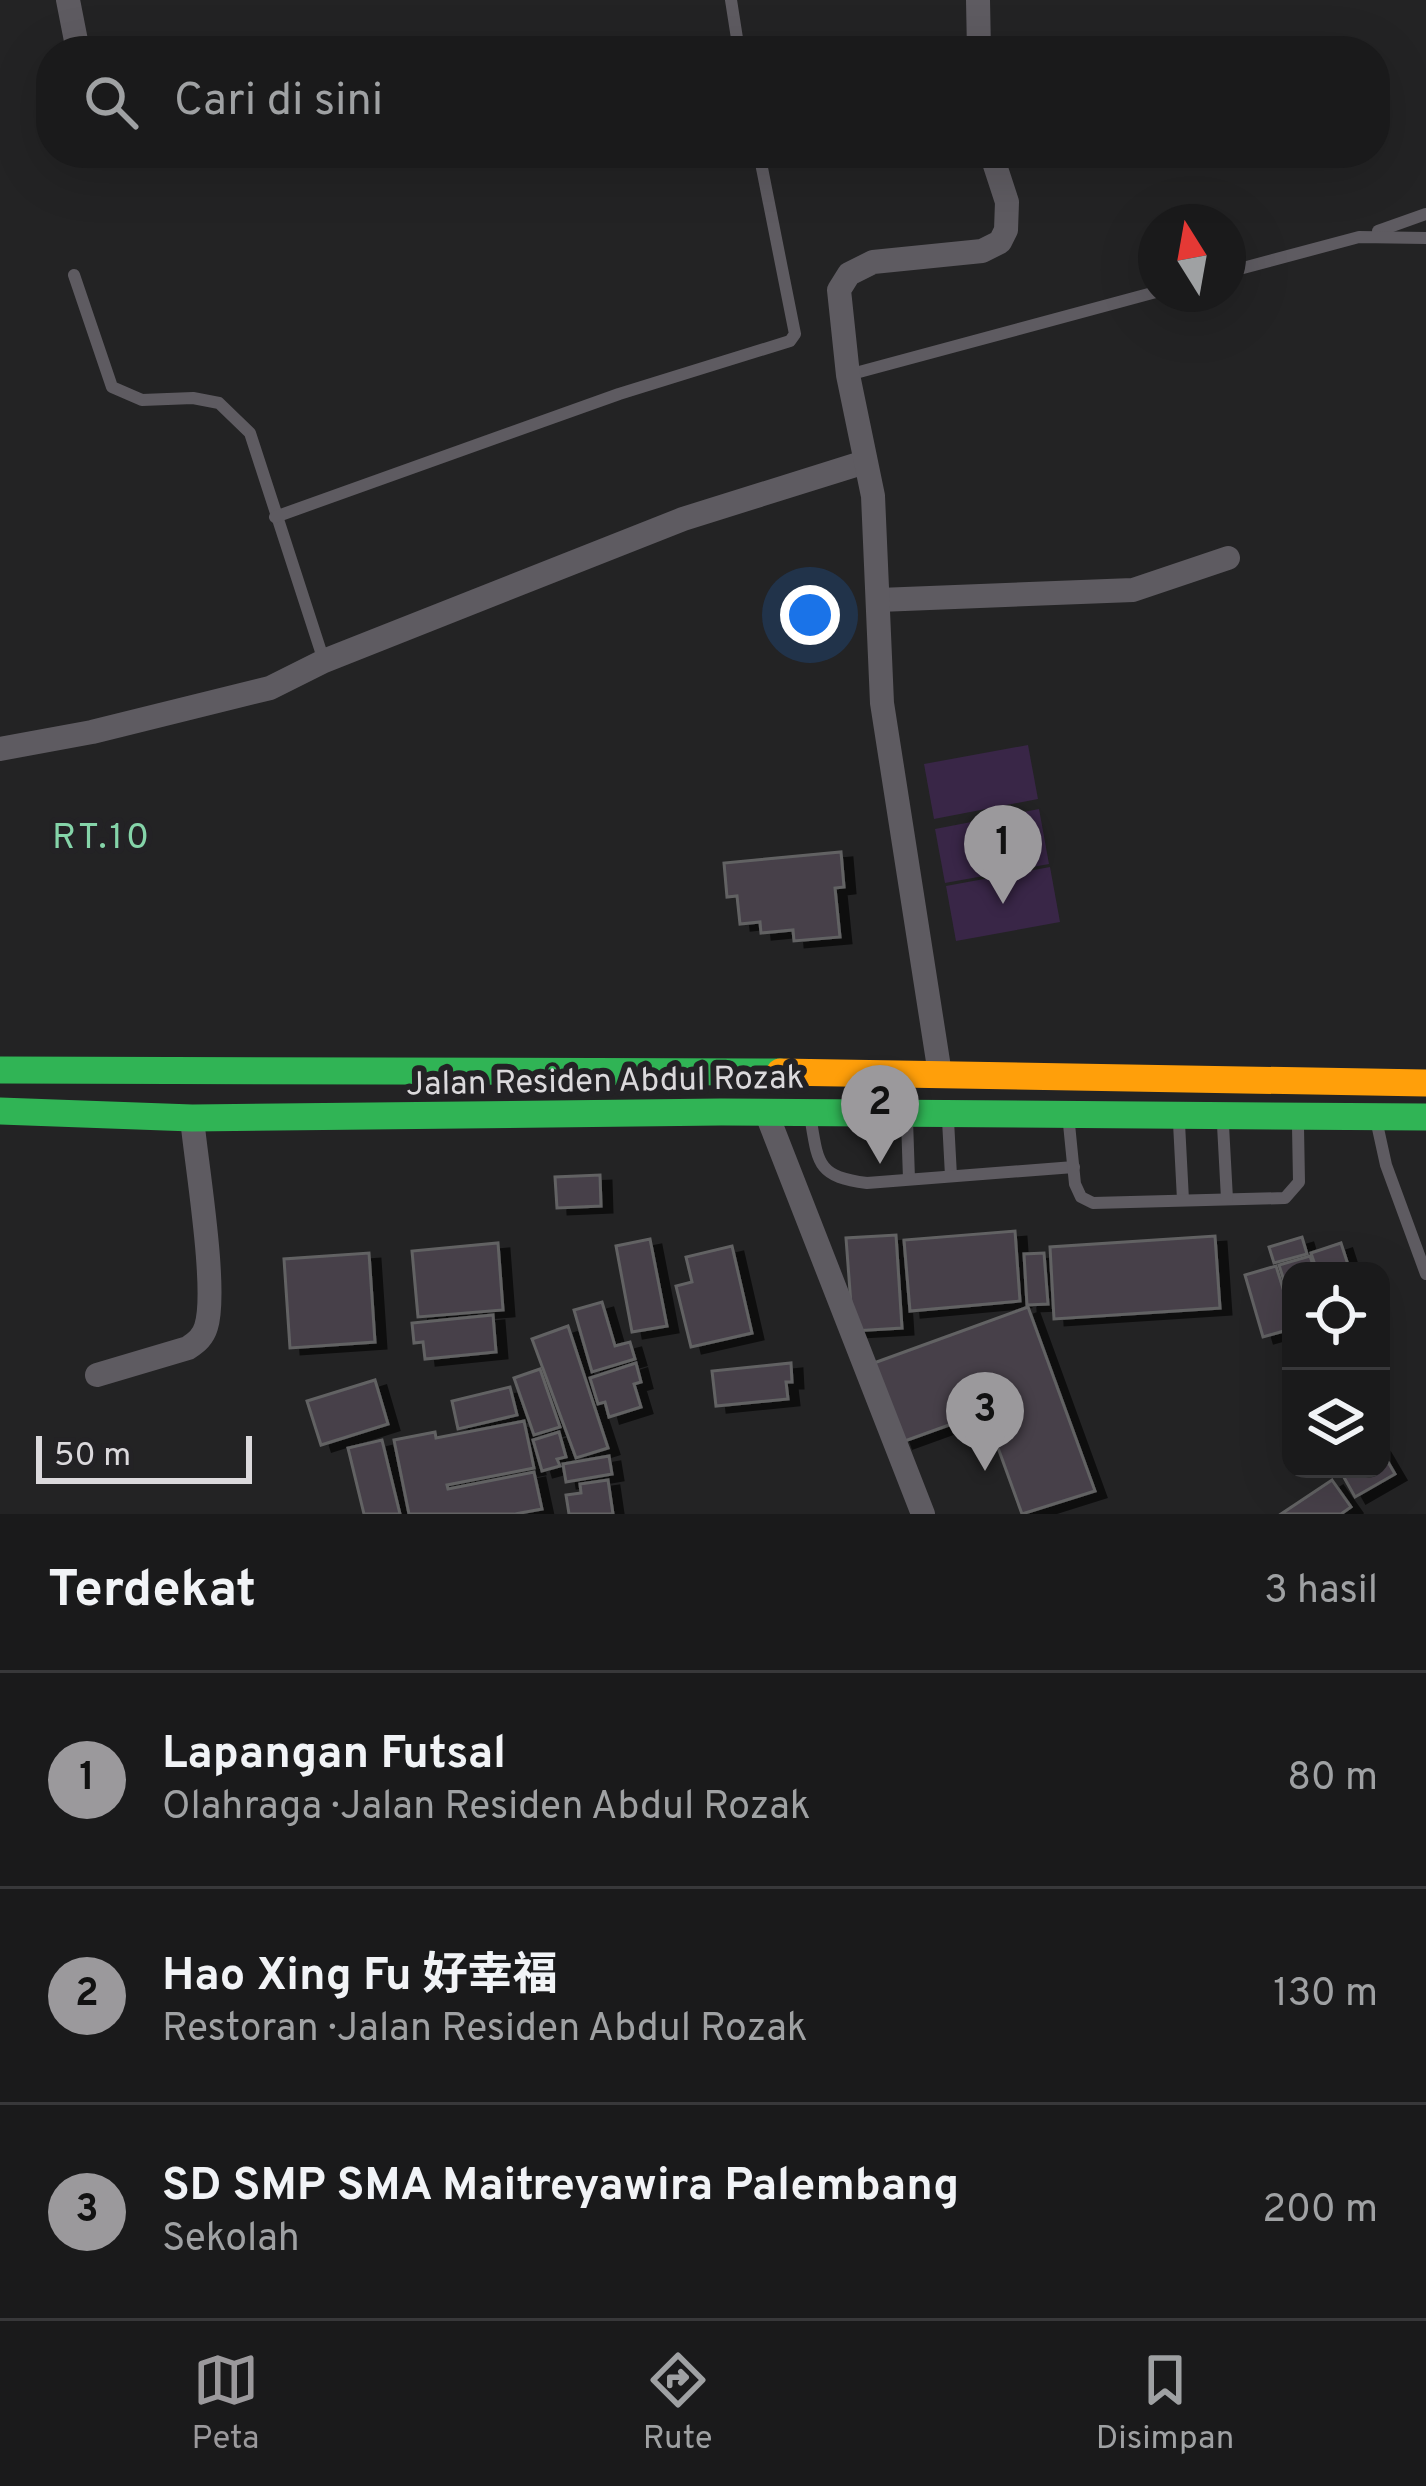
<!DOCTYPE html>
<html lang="id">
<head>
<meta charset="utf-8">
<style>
	:root { --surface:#1a1a1b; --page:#232324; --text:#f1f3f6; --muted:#9fa1a3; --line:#38383a; --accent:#9b999c }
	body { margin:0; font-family:Overpass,"Noto Sans SC",sans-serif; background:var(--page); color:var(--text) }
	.controls { position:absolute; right:36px; bottom:36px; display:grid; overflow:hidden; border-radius:24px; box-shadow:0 12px 48px #0002 }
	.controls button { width:108px; height:108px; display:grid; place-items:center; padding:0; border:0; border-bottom:3px solid var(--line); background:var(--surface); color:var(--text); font:60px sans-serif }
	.compass { position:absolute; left:1138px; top:204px; width:108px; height:108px; border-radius:50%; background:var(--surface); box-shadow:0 12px 48px #0002; rotate:349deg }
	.scale { position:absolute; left:36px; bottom:30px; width:216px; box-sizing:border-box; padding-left:12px; border:6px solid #dbd9dc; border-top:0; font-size:33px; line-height:42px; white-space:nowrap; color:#dbd9dc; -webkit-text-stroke:9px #232225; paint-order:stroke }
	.you { position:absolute; left:810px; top:615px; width:42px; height:42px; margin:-30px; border:9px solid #fff; border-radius:50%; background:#1a73e8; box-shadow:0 0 0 18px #1a73e833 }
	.badge { display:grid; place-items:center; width:78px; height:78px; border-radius:50%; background:var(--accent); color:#111; font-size:39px; font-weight:700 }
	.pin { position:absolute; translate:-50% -99px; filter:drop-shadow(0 3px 6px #0008) }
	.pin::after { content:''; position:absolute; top:63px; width:42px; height:36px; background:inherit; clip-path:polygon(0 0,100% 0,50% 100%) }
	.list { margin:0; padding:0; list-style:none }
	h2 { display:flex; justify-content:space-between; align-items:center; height:156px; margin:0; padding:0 48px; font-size:51px }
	h2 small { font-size:39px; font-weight:400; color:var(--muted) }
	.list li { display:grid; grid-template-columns:78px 1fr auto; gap:36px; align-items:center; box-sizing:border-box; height:216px; padding:0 48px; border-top:3px solid var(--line) }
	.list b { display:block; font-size:45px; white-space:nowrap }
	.list p { margin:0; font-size:39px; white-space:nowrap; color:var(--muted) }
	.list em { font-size:39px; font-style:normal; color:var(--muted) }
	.icon { flex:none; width:66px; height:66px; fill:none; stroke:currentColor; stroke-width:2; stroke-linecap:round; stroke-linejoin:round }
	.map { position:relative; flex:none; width:1426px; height:1514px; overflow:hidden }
	.search { position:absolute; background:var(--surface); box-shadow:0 12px 48px #0002; left:36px; right:36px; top:36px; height:132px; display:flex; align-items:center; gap:30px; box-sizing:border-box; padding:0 42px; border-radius:48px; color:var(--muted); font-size:45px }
	.sheet { height:804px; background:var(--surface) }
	nav { display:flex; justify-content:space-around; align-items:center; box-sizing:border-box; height:168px; border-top:3px solid var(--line); background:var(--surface); font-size:33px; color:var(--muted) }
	nav a { display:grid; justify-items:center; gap:6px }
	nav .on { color:var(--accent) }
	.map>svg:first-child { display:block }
	.green { fill:#392647 }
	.building { fill:#46404a; stroke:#626263; stroke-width:3; filter:url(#shadow) }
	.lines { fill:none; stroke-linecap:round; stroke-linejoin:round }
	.lane { stroke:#5e5b61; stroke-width:12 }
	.street { stroke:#5e5b61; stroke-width:24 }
	.fast { stroke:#30b455; stroke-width:27 }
	.slow { stroke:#ff9f0a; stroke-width:27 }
	.labels { text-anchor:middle; stroke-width:12; stroke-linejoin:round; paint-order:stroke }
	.street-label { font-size:33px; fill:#dbd9dc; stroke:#232225 }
	.neighbourhood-label { font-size:36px; letter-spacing:3px; fill:#85d4a9; stroke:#232225 }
</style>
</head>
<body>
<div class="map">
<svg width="1426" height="1514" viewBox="0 0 1426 1514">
	<defs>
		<filter id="shadow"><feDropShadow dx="11" dy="6" stdDeviation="0" flood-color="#0009"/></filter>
	</defs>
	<rect width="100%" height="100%" fill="#232324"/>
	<g class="green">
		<polygon points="1028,745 1038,799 934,819 924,764"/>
		<polygon points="1039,809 1049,864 945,883 935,829"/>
		<polygon points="1050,867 1060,922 956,941 946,886"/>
	</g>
	<g class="building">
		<polygon points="841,852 844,887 835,888 840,937 794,941 793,930 761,933 760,922 740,924 737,896 727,897 724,863"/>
		<polygon points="600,1175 601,1206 557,1208 555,1177"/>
		<polygon points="1015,1231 1020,1301 910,1311 904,1240"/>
		<polygon points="896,1235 902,1328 853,1331 846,1238"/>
		<polygon points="1215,1236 1220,1308 1054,1319 1050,1247"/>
		<polygon points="1302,1237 1307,1254 1274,1263 1269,1247"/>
		<polygon points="650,1239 667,1326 632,1332 616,1246"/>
		<polygon points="498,1243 503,1310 418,1317 412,1251"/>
		<polygon points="1341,1243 1350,1271 1317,1271 1311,1253"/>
		<polygon points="732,1246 752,1333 691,1347 676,1286 692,1282 686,1257"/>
		<polygon points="369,1253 375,1342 290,1348 284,1259"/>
		<polygon points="1044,1253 1048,1304 1027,1305 1024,1254"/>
		<polygon points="1310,1256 1315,1271 1291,1271 1291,1303 1279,1265"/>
		<polygon points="1276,1266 1291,1314 1291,1329 1263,1337 1245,1275"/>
		<polygon points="602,1302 615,1346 630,1342 635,1359 592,1372 574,1310"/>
		<polygon points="1028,1307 1095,1491 1022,1514 985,1412 902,1442 874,1363"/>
		<polygon points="493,1315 496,1352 425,1359 423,1342 414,1343 412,1323"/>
		<polygon points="568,1326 608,1448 576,1458 532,1339"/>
		<polygon points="636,1363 641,1382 634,1384 641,1407 609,1417 605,1402 598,1404 590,1378"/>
		<polygon points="791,1363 792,1382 786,1382 788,1399 716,1406 712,1371"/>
		<polygon points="540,1369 560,1427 534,1435 514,1378"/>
		<polygon points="375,1380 388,1424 321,1445 307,1401"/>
		<polygon points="510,1387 517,1415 458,1429 452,1401"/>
		<polygon points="524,1421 534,1468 447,1485 448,1489 534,1472 542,1509 515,1514 409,1514 394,1440 435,1432 436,1438"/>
		<polygon points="559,1432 566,1457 557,1459 560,1466 542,1471 533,1440"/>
		<polygon points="382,1440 400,1514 364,1514 348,1448"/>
		<polygon points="1381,1450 1395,1474 1355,1497 1341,1472 1381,1469"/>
		<polygon points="609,1456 612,1474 566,1482 563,1464"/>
		<polygon points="608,1480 613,1514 569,1514 566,1495 581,1493 580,1484"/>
		<polygon points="1332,1480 1351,1507 1341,1514 1281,1514"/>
	</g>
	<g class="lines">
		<g class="lane">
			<polyline points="731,0 739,51"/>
			<polyline points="1378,231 1426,214"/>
			<polyline points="1228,272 1359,237 1426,238"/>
			<polyline points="74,275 112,387 142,400 193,398 219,403 250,433 324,661"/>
			<polyline points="848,375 1156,292"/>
			<polyline points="275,517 619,394 790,341 795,334 759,153"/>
			<polyline points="907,1120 909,1179"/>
			<polyline points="948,1120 951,1176"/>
			<path d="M811,1121C818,1165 819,1177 867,1183L1074,1167"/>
			<polyline points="1179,1123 1183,1200"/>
			<polyline points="1069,1124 1075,1184 1081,1197 1093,1203 1285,1198 1299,1182 1298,1127"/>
			<polyline points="1377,1124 1386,1165 1426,1274"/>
			<polyline points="1223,1125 1227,1199"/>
		</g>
		<g class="street">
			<polyline points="68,0 78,51"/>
			<polyline points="978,0 979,51"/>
			<polyline points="879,600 1133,590 1228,558"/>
			<polyline points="0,749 92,732 270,688 324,661 683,519 865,462"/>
			<polyline points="940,1074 882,703 873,496 848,375 839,290 849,274 873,262 982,251 1000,242 1006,230 1007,202 991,153"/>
			<polyline points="766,1112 923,1514"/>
			<path d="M97,1375L188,1348C197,1342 203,1337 206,1327C218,1290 196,1162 192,1118"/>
		</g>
		<g class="fast">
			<polyline points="0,1070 780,1072"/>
			<polyline points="0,1111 192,1118 721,1112 1426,1117"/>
		</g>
		<polyline class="slow" points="780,1072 1426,1083"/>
	</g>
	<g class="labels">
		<g class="street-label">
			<text transform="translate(605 1079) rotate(-1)" y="12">Jalan Residen Abdul Rozak</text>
		</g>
		<g class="neighbourhood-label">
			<text x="102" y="848">RT.10</text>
		</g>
	</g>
</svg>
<div class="controls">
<button><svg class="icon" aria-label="locate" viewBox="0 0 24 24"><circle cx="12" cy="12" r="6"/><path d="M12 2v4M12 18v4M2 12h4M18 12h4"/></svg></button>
<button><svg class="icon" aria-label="layers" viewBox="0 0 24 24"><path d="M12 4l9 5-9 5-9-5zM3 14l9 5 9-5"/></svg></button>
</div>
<svg class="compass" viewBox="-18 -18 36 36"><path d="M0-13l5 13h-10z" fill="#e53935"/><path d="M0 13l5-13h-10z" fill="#9fa1a3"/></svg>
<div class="scale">50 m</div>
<div class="you"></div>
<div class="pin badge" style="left:1003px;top:904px">1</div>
<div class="pin badge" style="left:880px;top:1164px">2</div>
<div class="pin badge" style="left:985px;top:1471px">3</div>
<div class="search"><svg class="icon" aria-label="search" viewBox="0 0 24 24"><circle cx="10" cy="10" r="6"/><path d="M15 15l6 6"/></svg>Cari di sini</div>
</div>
<section class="sheet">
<h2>Terdekat<small>3 hasil</small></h2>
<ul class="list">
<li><span class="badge">1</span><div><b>Lapangan Futsal</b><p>Olahraga · Jalan Residen Abdul Rozak</p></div><em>80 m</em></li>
<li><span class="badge">2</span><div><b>Hao Xing Fu 好幸福</b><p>Restoran · Jalan Residen Abdul Rozak</p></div><em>130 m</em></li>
<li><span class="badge">3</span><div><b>SD SMP SMA Maitreyawira Palembang</b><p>Sekolah</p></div><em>200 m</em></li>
</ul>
</section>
<nav>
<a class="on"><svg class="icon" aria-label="map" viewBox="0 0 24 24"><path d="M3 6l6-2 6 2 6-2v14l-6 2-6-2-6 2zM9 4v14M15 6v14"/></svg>Peta</a>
<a><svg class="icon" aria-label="directions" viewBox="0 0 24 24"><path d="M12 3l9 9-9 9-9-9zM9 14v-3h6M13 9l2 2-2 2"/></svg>Rute</a>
<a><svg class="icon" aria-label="saved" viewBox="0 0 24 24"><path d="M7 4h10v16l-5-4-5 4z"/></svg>Disimpan</a>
</nav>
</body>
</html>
